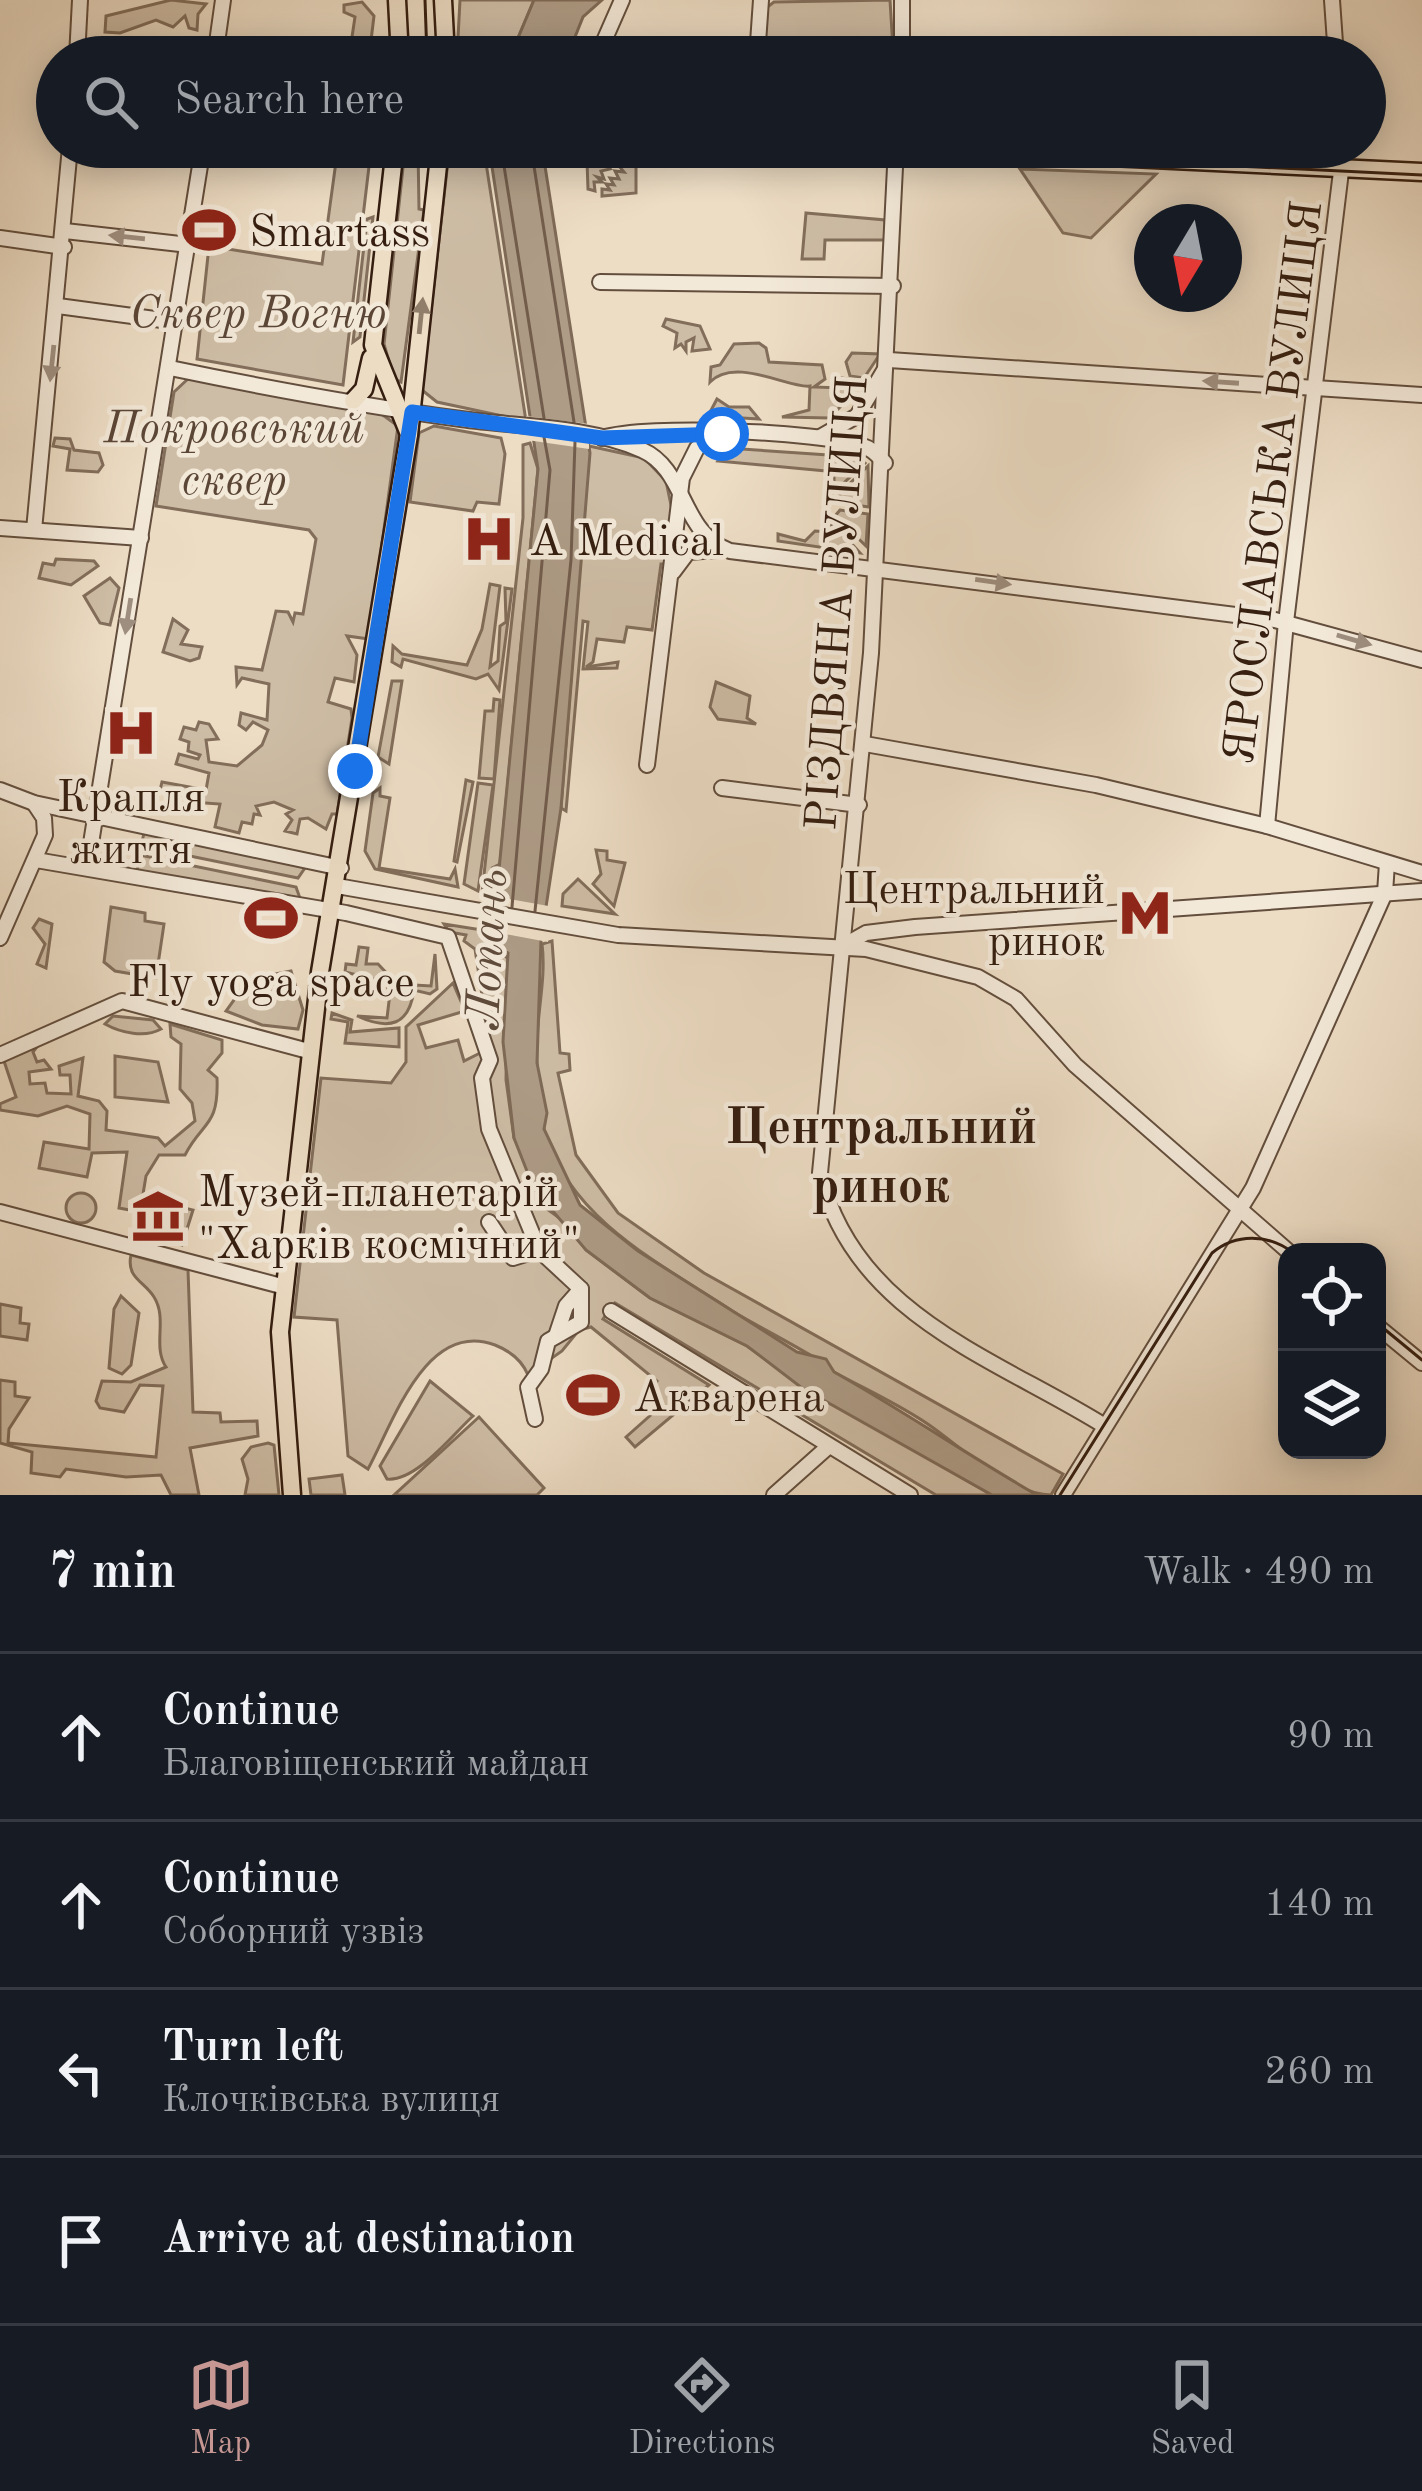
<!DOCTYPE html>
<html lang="en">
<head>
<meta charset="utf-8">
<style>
	:root { --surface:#171b24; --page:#20242c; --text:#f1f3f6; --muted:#9ea1a6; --line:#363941; --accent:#c59692 }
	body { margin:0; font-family:"Old Standard TT",serif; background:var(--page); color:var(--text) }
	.controls { position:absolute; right:36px; bottom:36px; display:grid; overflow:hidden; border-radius:24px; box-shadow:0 6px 30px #0003 }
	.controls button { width:108px; height:108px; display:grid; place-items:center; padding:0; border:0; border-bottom:3px solid var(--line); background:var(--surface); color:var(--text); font:60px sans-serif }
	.compass { position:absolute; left:1134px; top:204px; width:108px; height:108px; border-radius:50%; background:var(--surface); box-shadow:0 6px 30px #0003; rotate:190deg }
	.stop { position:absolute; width:36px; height:36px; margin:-27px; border:9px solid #1a73e8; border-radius:50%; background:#fff }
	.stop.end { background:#1a73e8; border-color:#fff; box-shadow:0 3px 12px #0008 }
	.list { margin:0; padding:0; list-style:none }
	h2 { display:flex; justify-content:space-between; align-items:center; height:156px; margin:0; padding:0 48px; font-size:51px }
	h2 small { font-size:39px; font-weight:400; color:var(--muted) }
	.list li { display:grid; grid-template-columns:78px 1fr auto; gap:36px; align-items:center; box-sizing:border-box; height:168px; padding:0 48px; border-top:3px solid var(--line) }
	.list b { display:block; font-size:45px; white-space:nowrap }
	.list p { margin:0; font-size:39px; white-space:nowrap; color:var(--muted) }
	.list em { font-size:39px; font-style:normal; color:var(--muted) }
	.icon { flex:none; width:66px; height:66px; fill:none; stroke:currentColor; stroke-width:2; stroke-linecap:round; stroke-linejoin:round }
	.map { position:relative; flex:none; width:1422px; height:1495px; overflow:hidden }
	.search { position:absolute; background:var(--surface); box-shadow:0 6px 30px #0003; left:36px; right:36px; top:36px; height:132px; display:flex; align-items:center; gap:30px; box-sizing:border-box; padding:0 42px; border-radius:66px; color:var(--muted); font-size:45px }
	.sheet { height:828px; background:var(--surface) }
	nav { display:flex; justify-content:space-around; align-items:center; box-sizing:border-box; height:168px; border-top:3px solid var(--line); background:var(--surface); font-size:33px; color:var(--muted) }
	nav a { display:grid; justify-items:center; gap:6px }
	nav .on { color:var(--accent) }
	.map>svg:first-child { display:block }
	.green { fill:#cebda6; stroke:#826e5b; stroke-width:3 }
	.water { fill:#ae9c87; stroke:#7e6a57; stroke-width:3 }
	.pier { fill:#edddc5 }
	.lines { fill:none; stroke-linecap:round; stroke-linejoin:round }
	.shore { stroke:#725d4c; stroke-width:3 }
	.minor-casing { stroke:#634e3d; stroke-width:18 }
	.major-casing { stroke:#351e10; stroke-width:21 }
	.minor { stroke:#f3e9d9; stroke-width:14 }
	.major { stroke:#edddc5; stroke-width:16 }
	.tram { stroke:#351e10; stroke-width:3 }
	.oneway { fill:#9e8e7f }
	.oneway2 { fill:#917e6a }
	.route { stroke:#1a73e8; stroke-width:15 }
	.labels { text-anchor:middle; stroke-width:9; stroke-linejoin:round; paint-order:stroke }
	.poi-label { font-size:45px; fill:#351e10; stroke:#f3e9d9; text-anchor:start }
	.park-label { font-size:45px; font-style:italic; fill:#5b4636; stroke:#f3e9d9 }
	.street-label { font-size:45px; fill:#351e10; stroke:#f3e9d9 }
	.water-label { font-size:48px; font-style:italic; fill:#5f4a3a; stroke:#f3e9d9 }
	.quarter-label { font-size:51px; font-weight:bold; fill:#351e10; stroke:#f3e9d9 }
</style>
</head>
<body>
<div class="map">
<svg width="1422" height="1495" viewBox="0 0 1422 1495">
	<rect width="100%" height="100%" fill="#edddc5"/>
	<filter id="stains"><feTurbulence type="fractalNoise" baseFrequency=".00167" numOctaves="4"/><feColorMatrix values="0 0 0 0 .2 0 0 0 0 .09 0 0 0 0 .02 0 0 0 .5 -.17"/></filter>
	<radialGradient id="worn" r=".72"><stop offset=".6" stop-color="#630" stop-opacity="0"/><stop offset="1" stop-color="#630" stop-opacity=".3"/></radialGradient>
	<g class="green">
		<polygon points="171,0 206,4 198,14 197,30 189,28 185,16 173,27 156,20 120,33 105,32 106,16"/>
		<polygon points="460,0 534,0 510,57 457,57"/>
		<polygon points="890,0 893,49 888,57 764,49 766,8 774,2"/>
		<polygon points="362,2 374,16 369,57 349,57 355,17 344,12 344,5"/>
		<polygon points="338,147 358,147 370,158 343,385 197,359 209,246 322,264"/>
		<polygon points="457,147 484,150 526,421 437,402 422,390 448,161"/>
		<polygon points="405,149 418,149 419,209 424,210 401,382 394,379 384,344"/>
		<polygon points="600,155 615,155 615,162 605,164 610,169 601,171 604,179 597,177 602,182 594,182 595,191 588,189 587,161 600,160"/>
		<polygon points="619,166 636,166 636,193 602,196 602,189 610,190 606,184 614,185 610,178 619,179 615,171 624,172"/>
		<polygon points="1020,169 1156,174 1091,238 1063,233"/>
		<polygon points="806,213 885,220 886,240 825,240 824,259 802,259"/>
		<polygon points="373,217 360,337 353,342 367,219"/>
		<polygon points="666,319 700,326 710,349 692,351 694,338 686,342 686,351 681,344 675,348 677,333 663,326"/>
		<path d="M759,343L766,348L769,362L822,365L825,379L814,387L841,388L842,378L848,379L853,394L829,418L782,417L809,410L810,386C790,389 735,356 710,382L711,367L720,365L734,344Z"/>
		<polygon points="852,353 880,354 864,378 850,376 846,362"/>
		<polygon points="190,377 380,413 398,426 369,639 347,636 357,655 354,682 335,678 328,702 351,709 352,718 337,814 332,814 326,829 308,818 300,819 297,834 285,831 292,820 286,814 293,810 274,802 256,806 260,815 254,814 252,824 242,822 239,833 215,827 220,804 192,802 192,798 160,790 162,782 206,790 209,773 176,764 179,754 198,759 200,755 188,751 189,742 180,739 184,727 196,730 199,722 209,724 218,739 206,740 209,762 237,766 262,745 268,730 253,722 246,730 239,725 241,713 267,720 269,684 242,678 237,685 236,667 262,670 276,611 288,612 293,622 295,613 303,614 316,539 309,530 156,506 174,392"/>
		<polygon points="717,399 729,407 749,407 759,419 708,416"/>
		<polygon points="434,426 501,438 505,454 499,504 477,502 473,511 410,502 419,433"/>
		<polygon points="55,438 70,439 74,450 99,453 103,465 98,472 67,470 70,449 53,446"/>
		<polygon points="530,443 538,469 500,864 494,867 499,869 500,897 482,893 523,518 523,445"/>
		<polygon points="589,446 644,458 666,481 672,510 667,564 661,564 652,630 627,627 624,642 597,639 593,662 586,667 618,662 617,668 583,669 588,622 583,621 566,811 561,808"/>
		<polygon points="727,448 858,457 865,463 834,492 834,474 826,471 718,461"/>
		<polygon points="868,466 869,507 840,503 840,493"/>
		<polygon points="840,510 868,514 866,546 835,516"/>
		<polygon points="832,522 860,553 778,541 778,534 805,541 815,531 831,532"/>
		<polygon points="56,559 94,561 98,566 71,585 39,578 43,563 54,565"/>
		<polygon points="110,578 119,588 110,625 100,623 84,596"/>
		<polygon points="490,584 500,586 490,667 498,661 500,626 506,622 505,588 512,589 499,690 488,674 476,679 403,659 401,667 392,662 393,646 402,654 467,665 482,629"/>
		<polygon points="173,619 188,630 181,644 202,647 199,658 190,661 163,652"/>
		<polygon points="392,681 402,681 389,764 378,757"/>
		<polygon points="716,682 750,696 747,718 756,724 718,719 710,707"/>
		<polygon points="494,699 500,700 494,779 479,778 485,711 493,711"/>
		<polygon points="466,780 473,782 457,862 454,861"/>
		<polygon points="478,783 493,785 478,891 464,884"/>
		<polygon points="380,788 380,796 390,798 379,868 450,879 455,869 458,887 375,869 365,851 373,793"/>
		<polygon points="145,829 307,865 298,878 141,846"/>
		<polygon points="596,850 607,851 607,860 625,863 614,906 593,884 601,874"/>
		<polygon points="140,855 296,887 301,901 137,871"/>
		<polygon points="578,879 615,914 562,906 563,894"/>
		<polygon points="111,907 145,913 145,921 164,924 156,978 115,971 104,962"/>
		<polygon points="39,919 52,924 46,968 37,964 45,944 33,928"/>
		<path d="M444,924L501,933L493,942L508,959L506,1080L514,1138L547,1209L565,1222L586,1250L650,1298L747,1346L807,1388L992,1495H936L615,1303L603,1319L709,1385L635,1447L626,1437L662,1405L650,1393L657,1381L591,1327L579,1330L562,1351L528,1375C522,1360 510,1351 495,1345C426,1319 393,1423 368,1469L348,1456L337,1320L294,1317L321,1078L391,1083L406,1062V1027L453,983L465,1011L418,1025L426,1048L458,1040L464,1061L490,1048L475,949L464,941L466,935L449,932Z"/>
		<path d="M552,941L560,1053L569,1054L570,1070L558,1073L576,1155L618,1213L704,1273L1063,1474L1051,1495C1012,1495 963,1449 932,1427C903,1406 865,1389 834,1372C828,1362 753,1324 734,1312C661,1264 573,1221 546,1136C539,1114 539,1087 537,1063C534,1024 547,982 542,944Z"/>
		<path d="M359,947L368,948L366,964H378L397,984L431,986L435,954L437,989L430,994L414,990C409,1025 390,1031 357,1016L387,1018L390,993L385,982L345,972L346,964L356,965Z"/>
		<polygon points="291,971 303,1010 298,1029 262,1025 226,1011 249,979"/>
		<polygon points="332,1013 352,1020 350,1032 399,1028 399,1047 345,1043 348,1022 331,1019"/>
		<path d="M113,1016L153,1020L161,1029C145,1038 121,1033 105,1024Z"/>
		<path d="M170,1024L222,1040V1053L208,1070L217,1078C219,1128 202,1121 185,1155H159L146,1176L140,1212L119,1208L127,1152L92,1153L87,1177L39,1168L44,1142L89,1149L90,1114L67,1106L38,1116L0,1110V1104L16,1097L4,1061L39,1044L33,1052L37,1062L44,1060L51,1069L29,1072L30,1084L45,1083L47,1093L71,1094L70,1075H60L59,1066L83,1058L78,1096L99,1101L107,1111L106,1130L158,1138L165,1146L195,1121L192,1103L180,1089L181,1044L171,1037Z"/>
		<polygon points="115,1056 158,1062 168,1102 115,1097"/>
		<circle cx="81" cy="1208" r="15"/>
		<polygon points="176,1206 193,1210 182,1245 166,1241"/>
		<path d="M131,1255L188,1270L193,1412L220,1413L221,1422L257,1421L258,1436L190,1448L199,1495H171L161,1475L126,1477L66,1469L60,1477L31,1473L32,1452L0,1443V1380L15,1382V1396L29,1398L9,1429L8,1443L156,1457L163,1386L140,1385L124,1412L100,1408L96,1401L102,1381L131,1382L166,1367C152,1346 168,1319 154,1297C144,1281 126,1278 131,1255Z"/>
		<polygon points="121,1296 139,1313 131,1365 122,1374 109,1368 114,1309"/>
		<polygon points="0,1304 21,1308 20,1323 29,1324 27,1340 0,1336"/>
		<path d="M430,1381L473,1416C452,1435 416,1482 387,1479L380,1466Z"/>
		<polygon points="479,1417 544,1488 537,1495 394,1495"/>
		<polygon points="268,1443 274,1445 279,1495 245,1495 248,1479 242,1459 251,1447"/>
		<polygon points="342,1475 345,1495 311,1495 309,1479"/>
	</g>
	<g class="water">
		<polygon points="534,0 602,0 583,17 567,57 510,57"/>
		<path d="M489,147H542L590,453L561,808L541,940L537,1063L547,1113L544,1129L580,1205L638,1251L797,1352L826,1359L834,1372C904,1411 969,1456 1037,1495H992L802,1388L747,1346L650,1298L586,1250L534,1189L514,1138L503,1042L508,953L492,945L501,933L497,890L538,469Z"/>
	</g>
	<g class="pier">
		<polygon points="526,416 589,424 589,449 527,440"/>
		<polygon points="493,896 554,907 548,942 494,932"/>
	</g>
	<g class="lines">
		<g class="shore">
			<polyline points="501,147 544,418"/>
			<polyline points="531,147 574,422"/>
			<polyline points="512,907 550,470 544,437"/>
			<polyline points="535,911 571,560 575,442"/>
		</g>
		<g class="minor-casing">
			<g id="minor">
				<polyline points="1332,0 1336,57"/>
				<polyline points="77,57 80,0"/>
				<polyline points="215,57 223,0"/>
				<polyline points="597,57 622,0"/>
				<polyline points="757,57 761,0"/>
				<polyline points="902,57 902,0"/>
				<path d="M896,147L871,653L820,1173C853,1314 995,1358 1103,1425"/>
				<polyline points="65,231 189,245"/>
				<polyline points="0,238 64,247"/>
				<polyline points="600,282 893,286"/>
				<polyline points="58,306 177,322"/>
				<polyline points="889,360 1422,395"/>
				<path d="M170,368C266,388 364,406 461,419C519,427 588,426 642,450C687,470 680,533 730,551L1275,620L1422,660"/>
				<polyline points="820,437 857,416 885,369"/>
				<path d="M602,438C648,424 817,431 863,446C873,449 878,456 885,463"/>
				<polyline points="0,528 141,538"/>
				<polyline points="34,530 70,147"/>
				<polyline points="673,572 688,552 718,550"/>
				<polyline points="865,744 1096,785 1267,826 1422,873"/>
				<polyline points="647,765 682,478 697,448 721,434"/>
				<polyline points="722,788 859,805"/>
				<polyline points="0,790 34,803 341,868"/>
				<polyline points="1267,826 1286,622 1344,147"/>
				<polyline points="36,860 346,913 448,937 490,1060 482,1078 489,1129 539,1250"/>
				<polyline points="87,868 203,147"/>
				<polyline points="337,886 618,935 866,949 978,977 1016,999 1075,1065 1289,1252"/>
				<polyline points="0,938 45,835 44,818 34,803"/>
				<polyline points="841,947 866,933 915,927 1422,891"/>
				<polyline points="0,1055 122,1001 312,1052"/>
				<polyline points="0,1212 285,1287"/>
				<polyline points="489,1222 513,1258 539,1250 581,1289 566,1306 556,1336"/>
				<polyline points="611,1311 910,1495"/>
				<polyline points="1377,1326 1422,1363"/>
				<polyline points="535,1419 528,1387 541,1369 548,1341 581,1322 581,1289"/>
				<polyline points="774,1495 829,1446"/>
				<polyline points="1063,1495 1253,1188 1385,893 1387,863"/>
			</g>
		</g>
		<g class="major-casing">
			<g id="major">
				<polyline points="397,0 400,57"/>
				<polyline points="443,0 446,57"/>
				<polyline points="395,147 373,345 409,434"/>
				<polyline points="903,147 1422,172"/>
				<polyline points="353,401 364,389 371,358"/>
				<polyline points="292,1495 280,1332 320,972 409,435 440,147"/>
			</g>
		</g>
		<use href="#minor" class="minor"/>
		<use href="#major" class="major"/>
		<g class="tram">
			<polyline points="425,0 427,57"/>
			<polyline points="848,147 1422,175"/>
			<polyline points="1377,1323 1422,1360"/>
			<path d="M1060,1495L1212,1253C1236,1233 1268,1234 1292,1252"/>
		</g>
	</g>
	<defs><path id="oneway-solid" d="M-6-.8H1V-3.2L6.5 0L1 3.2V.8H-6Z" transform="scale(3)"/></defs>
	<g class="oneway">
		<use href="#oneway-solid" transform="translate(127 237) rotate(-174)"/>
		<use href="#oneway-solid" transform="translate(52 363) rotate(96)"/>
		<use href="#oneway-solid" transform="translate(1221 382) rotate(-176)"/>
		<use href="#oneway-solid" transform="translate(993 582) rotate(8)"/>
		<use href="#oneway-solid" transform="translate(128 616) rotate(99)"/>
		<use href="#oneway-solid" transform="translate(1354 640) rotate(16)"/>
	</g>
	<use class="oneway2" href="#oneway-solid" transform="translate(421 316) rotate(-84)"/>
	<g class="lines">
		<polyline class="route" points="355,771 412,412 602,438 722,434"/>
	</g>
	<defs>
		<g id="stadium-bare" transform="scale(4.14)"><path d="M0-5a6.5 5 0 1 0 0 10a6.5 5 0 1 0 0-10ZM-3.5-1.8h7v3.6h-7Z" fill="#8f2418" stroke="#f3e9d9" stroke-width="2.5" paint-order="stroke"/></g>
		<g id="hospital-bare" transform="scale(4.14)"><path d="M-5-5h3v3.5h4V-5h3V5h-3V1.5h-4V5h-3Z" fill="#8f2418" stroke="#f3e9d9" stroke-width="2.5" paint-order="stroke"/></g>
		<g id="metro-bare" transform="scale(4.14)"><path d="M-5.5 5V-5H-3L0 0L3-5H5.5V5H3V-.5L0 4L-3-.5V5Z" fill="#8f2418" stroke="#f3e9d9" stroke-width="2.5" paint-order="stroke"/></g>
		<g id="museum-bare" transform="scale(4.14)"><path d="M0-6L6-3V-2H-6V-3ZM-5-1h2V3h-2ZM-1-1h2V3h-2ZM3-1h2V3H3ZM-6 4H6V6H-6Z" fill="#8f2418" stroke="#f3e9d9" stroke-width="2.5" paint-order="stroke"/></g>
	</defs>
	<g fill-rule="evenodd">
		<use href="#stadium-bare" x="209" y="230"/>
		<use href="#hospital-bare" x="489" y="539"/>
		<use href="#hospital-bare" x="131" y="733"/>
		<use href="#metro-bare" x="1145" y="913"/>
		<use href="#stadium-bare" x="271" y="918"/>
		<use href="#museum-bare" x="158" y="1216"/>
		<use href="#stadium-bare" x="593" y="1395"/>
	</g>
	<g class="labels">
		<g class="poi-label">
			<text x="249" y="246">Smartass</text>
			<text x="529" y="555">A Medical</text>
			<text x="131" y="811" text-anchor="middle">Крапля<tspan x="131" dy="52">життя</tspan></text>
			<text x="1105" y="903" text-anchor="end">Центральний<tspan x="1105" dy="52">ринок</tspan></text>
			<text x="271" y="996" text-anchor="middle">Fly yoga space</text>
			<text x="198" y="1206">Музей-планетарій<tspan x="198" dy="52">"Харків космічний"</tspan></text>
			<text x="633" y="1411">Акварена</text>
		</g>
		<g class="park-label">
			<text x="258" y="327">Сквер Вогню</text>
			<text x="234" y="442">Покровський<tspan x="234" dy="52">сквер</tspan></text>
		</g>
		<g class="street-label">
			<text transform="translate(1271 482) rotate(-83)" y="16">ЯРОСЛАВСЬКА ВУЛИЦЯ</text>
			<text transform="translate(835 603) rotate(-86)" y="16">РІЗДВЯНА ВУЛИЦЯ</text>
		</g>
		<g class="water-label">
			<text transform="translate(485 949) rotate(-87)" y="17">Лопань</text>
		</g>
		<g class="quarter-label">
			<text x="881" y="1143">Центральний<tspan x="881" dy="59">ринок</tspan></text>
		</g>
	</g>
	<rect width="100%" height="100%" filter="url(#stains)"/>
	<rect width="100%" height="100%" fill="url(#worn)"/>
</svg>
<div class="controls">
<button><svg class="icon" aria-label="locate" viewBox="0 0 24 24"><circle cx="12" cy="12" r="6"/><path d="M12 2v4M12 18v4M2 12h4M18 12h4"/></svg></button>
<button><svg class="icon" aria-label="layers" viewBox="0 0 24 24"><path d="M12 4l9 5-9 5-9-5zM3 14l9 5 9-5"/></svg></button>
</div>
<svg class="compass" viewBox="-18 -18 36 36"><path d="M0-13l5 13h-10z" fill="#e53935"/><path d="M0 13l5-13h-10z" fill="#9ea1a6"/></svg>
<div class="stop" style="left:722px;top:434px"></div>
<div class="stop end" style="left:355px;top:771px"></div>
<div class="search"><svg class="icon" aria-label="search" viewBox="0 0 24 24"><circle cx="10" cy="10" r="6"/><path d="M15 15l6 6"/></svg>Search here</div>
</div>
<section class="sheet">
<h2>7 min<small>Walk · 490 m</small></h2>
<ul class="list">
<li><svg class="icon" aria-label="ahead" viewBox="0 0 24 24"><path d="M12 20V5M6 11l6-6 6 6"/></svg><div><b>Continue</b><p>Благовіщенський майдан</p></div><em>90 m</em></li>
<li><svg class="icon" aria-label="ahead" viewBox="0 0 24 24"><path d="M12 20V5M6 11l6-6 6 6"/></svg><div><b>Continue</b><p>Соборний узвіз</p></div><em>140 m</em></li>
<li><svg class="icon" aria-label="left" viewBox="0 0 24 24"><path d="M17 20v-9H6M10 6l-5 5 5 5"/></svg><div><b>Turn left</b><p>Клочківська вулиця</p></div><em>260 m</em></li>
<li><svg class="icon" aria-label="arrive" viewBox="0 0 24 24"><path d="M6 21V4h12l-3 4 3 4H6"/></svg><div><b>Arrive at destination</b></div></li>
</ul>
</section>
<nav>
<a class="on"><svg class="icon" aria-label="map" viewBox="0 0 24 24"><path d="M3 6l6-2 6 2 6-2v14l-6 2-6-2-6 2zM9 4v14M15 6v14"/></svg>Map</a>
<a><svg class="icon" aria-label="directions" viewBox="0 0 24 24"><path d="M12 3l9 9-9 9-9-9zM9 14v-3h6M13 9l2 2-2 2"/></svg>Directions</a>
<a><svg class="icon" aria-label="saved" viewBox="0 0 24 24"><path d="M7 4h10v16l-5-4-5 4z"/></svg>Saved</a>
</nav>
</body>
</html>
